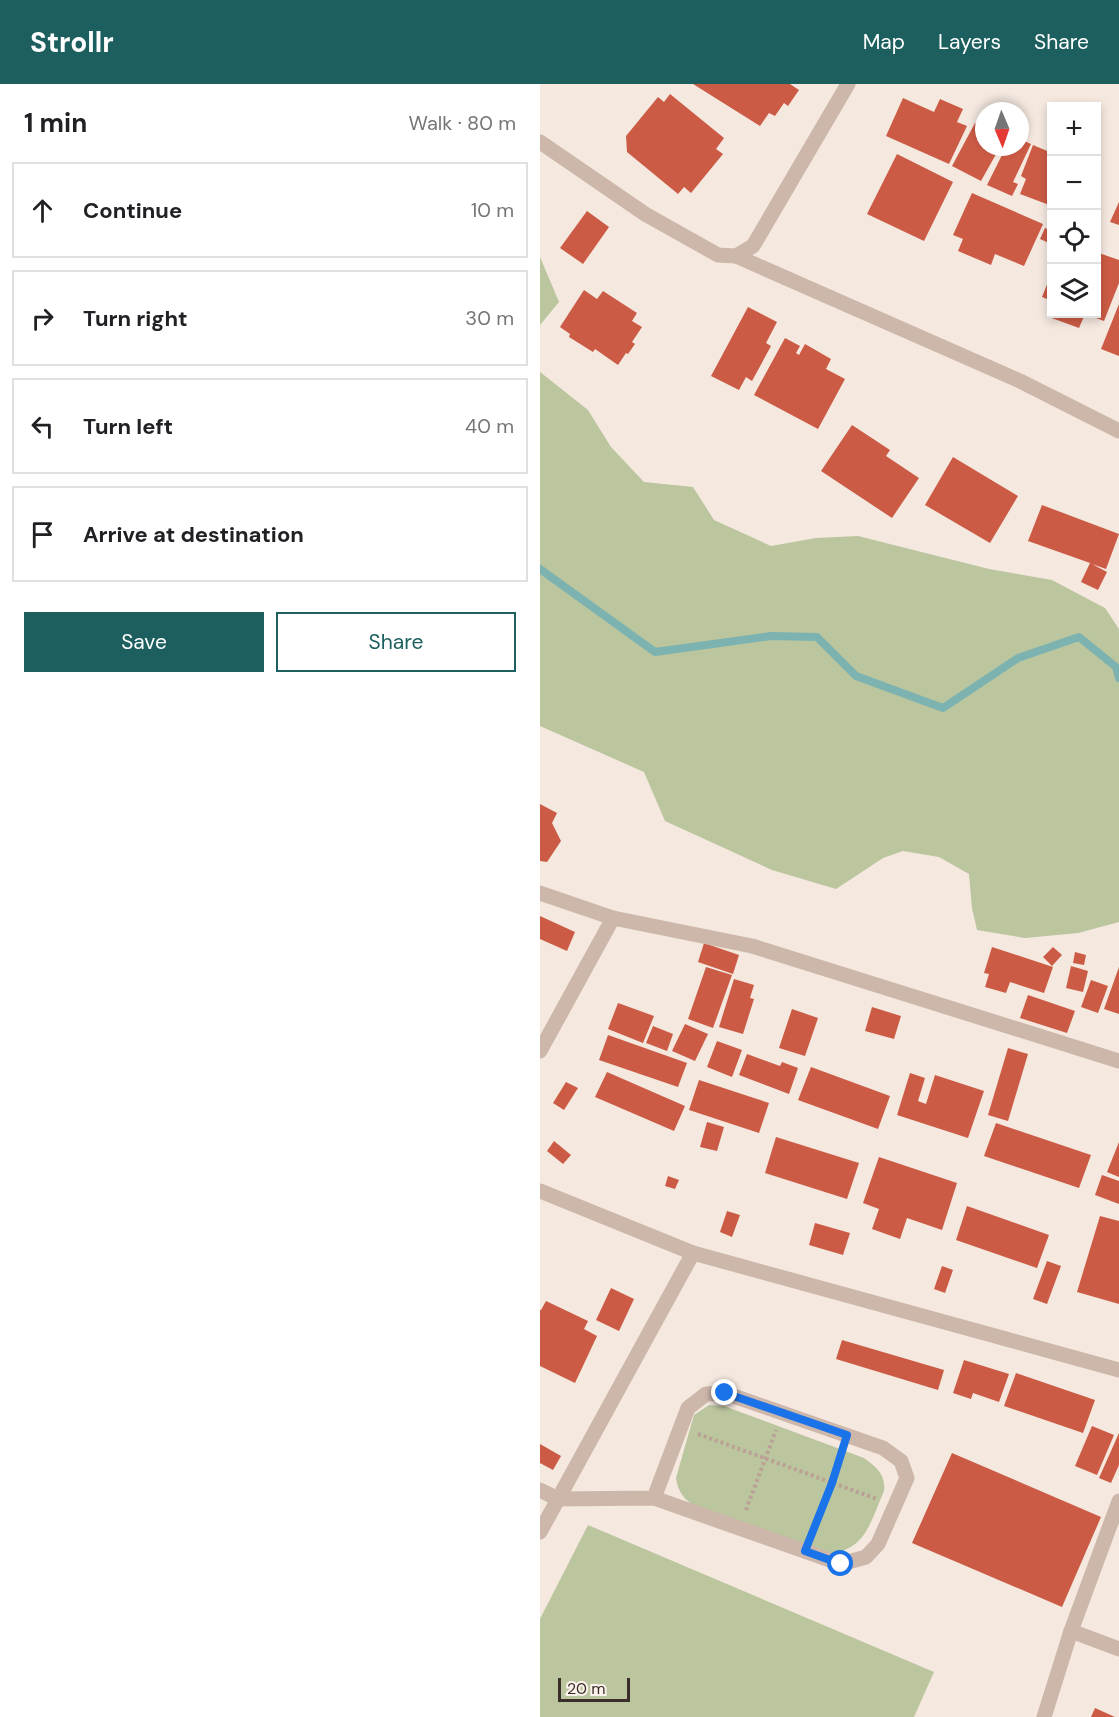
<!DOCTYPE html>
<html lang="en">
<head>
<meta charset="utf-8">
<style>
	:root { --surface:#fff; --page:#f6f6f6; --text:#202124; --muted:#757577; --line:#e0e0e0; --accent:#1c5f5e }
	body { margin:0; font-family:"DM Sans",sans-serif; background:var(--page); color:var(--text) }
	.controls { position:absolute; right:18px; top:18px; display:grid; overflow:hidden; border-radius:0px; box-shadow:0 3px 9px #0003 }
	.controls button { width:54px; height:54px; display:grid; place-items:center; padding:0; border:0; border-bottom:2px solid var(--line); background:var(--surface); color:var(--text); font:30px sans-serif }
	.compass { position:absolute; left:435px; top:18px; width:54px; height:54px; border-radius:50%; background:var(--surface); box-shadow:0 3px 9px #0003; rotate:178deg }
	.scale { position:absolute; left:18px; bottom:15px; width:72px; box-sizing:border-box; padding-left:6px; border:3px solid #3b2e2a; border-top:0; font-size:16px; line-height:21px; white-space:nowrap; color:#3b2e2a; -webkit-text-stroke:4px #fbf3ec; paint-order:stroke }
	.stop { position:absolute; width:18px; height:18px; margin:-14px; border:4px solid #1a73e8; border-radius:50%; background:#fff }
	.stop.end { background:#1a73e8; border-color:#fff; box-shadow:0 2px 6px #0008 }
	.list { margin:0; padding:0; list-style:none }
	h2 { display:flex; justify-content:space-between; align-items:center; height:78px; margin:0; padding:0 24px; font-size:26px }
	h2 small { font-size:20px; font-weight:400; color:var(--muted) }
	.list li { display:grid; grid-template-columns:39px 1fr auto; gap:18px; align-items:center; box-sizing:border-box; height:96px; margin:0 12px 12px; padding:0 12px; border:2px solid var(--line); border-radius:0px }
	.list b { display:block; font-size:22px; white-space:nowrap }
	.list em { font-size:20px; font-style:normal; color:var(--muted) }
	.actions { display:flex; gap:12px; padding:18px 24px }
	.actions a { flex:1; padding:14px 0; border:2px solid var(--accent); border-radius:0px; text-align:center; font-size:21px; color:var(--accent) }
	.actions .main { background:var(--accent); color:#fff }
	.icon { flex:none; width:33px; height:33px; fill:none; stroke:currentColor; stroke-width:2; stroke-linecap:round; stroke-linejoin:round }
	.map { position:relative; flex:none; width:579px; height:1633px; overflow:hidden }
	header { display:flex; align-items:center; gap:36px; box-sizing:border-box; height:84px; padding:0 30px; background:var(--accent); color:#fff }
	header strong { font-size:28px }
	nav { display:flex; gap:33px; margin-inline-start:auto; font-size:21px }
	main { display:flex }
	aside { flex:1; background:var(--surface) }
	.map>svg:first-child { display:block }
	.green { fill:#bbc59e }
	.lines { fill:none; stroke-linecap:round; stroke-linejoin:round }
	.stream { stroke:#7cb3b1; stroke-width:8 }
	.building { fill:#cc5b45 }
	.path { stroke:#baa194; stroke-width:4; stroke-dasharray:3 3; stroke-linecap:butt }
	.minor { stroke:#cdb7aa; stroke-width:15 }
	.route { stroke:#1a73e8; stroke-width:8 }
</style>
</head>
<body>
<header>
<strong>Strollr</strong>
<nav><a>Map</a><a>Layers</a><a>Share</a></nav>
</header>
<main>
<aside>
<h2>1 min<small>Walk · 80 m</small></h2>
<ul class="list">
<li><svg class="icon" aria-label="ahead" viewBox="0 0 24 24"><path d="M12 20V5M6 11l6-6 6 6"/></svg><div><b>Continue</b></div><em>10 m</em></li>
<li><svg class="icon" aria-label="right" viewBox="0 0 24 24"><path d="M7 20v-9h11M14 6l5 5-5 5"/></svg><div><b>Turn right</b></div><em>30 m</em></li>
<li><svg class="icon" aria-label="left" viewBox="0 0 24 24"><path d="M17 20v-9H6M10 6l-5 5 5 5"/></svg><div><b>Turn left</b></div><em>40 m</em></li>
<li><svg class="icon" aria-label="arrive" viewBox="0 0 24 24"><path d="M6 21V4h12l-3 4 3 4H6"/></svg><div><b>Arrive at destination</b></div></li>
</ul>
<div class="actions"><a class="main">Save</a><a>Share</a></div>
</aside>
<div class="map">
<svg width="579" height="1633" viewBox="0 0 579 1633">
	<rect width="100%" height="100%" fill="#f4e8df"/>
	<g class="green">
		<polygon points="0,173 19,218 0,241"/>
		<polygon points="0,288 48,326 71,363 104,398 153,403 174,436 231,462 276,454 318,452 449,485 512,496 565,524 579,545 579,838 538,849 485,854 437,846 432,824 429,790 399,773 363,767 343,774 296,805 232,786 125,737 104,688 0,642"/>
		<path d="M169,1321L184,1322L324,1374C336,1383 346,1390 344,1407C330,1438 327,1465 289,1470L157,1424C145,1416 138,1409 136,1394L154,1331Z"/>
		<polygon points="48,1441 394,1588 374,1633 0,1633 0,1535"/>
	</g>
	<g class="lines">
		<polyline class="stream" points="0,485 115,568 231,552 277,553 316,592 403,624 478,574 539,553 576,583 579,594"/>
	</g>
	<g class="building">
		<polygon points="153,0 250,0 259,6 248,22 244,19 235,32 229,29 220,42"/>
		<polygon points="130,10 184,54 176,65 183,70 151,109 144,103 138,110 87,68 86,52 118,13 124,18"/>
		<polygon points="363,14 394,28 400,15 423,25 417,38 427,42 409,80 346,52"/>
		<polygon points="435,39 444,44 444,63 460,63 441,97 412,82"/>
		<polygon points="480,55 491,60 473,98 478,100 472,112 447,101 466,63 480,63"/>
		<polygon points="493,61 512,69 512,122 480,110 486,95 481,92"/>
		<polygon points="357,70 413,98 384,157 327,130"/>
		<polygon points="432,109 503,140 484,182 455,170 451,181 418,167 423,155 413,151"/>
		<polygon points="579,118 579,141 570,138"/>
		<polygon points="47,127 69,143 43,180 20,164"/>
		<polygon points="505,144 512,147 509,159 500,155"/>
		<polygon points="556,168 579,176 579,199 564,237 545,230 539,244 509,233 510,230 556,230"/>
		<polygon points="512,188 512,217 502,213"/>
		<polygon points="44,206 57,215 63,207 97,229 92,237 102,243 92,258 95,260 88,270 86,269 78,281 55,265 53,268 29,253 30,250 20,243"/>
		<polygon points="579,220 579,272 561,265"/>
		<polygon points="208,223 237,238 226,259 231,262 212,297 206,293 199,306 171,292"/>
		<polygon points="245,254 260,262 256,269 259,271 265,260 291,275 286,285 305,295 278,345 214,311"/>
		<polygon points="312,341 350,366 346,372 379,394 352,434 281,387"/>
		<polygon points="413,373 478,412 450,459 385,421"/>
		<polygon points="502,421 579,450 566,485 552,480 567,488 558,506 541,498 550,479 488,457"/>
		<polygon points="0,720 17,729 12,739 21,757 7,778 0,777"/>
		<polygon points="0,832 35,848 27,867 0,855"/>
		<polygon points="164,859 199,871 193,890 158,878"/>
		<polygon points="452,863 513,883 504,909 470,898 466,909 445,903 449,890 444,889"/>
		<polygon points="513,863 522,871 512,882 503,873"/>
		<polygon points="535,868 546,871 544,881 533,879"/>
		<polygon points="531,882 548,887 543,908 526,904"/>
		<polygon points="166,883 192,891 173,944 148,935"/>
		<polygon points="579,883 579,930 564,925"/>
		<polygon points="194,895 214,901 210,914 214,915 203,950 179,943"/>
		<polygon points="551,896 568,902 558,929 541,923"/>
		<polygon points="488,911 535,927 527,949 480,934"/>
		<polygon points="78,919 114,932 103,959 68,945"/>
		<polygon points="332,923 361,932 354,955 325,947"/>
		<polygon points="252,925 278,934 265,972 239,964"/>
		<polygon points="145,940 168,950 155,977 132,967"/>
		<polygon points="113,942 133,950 127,967 106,959"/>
		<polygon points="68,951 147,979 138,1003 59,976"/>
		<polygon points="177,957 202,966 192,993 167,983"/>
		<polygon points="468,964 488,970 468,1037 448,1031"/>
		<polygon points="207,970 240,982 242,978 258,984 249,1010 199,991"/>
		<polygon points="271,983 350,1012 338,1045 258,1016"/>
		<polygon points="67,988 145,1022 134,1047 55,1013"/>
		<polygon points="370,989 385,994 378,1017 386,1020 395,991 444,1007 428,1054 357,1031"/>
		<polygon points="159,996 229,1019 219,1049 149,1026"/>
		<polygon points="26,998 38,1004 24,1026 13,1019"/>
		<polygon points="167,1038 184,1043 177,1067 160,1063"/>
		<polygon points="456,1039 551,1071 539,1104 444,1072"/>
		<polygon points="236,1053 319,1079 307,1115 225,1089"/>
		<polygon points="14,1057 31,1071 23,1080 7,1067"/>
		<polygon points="579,1058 579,1093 567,1088"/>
		<polygon points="339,1073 417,1099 402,1146 367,1134 360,1155 332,1145 339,1125 323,1119"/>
		<polygon points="562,1091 579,1097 579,1120 555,1111"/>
		<polygon points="128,1092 139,1096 135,1105 125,1102"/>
		<polygon points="427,1122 509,1151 497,1184 416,1156"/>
		<polygon points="187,1127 200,1131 192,1153 180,1148"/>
		<polygon points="560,1132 579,1137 579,1220 537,1208"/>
		<polygon points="275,1139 310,1149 303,1171 269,1161"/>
		<polygon points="507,1177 521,1182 507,1220 493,1215"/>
		<polygon points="402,1182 413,1186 405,1209 394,1205"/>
		<polygon points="71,1204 94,1215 79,1247 56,1236"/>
		<polygon points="6,1217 48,1237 44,1245 57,1252 35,1299 0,1282 0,1226 1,1226"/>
		<polygon points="302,1256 404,1286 398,1306 296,1275"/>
		<polygon points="424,1276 469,1290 459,1318 433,1309 431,1315 413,1309"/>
		<polygon points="476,1289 555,1316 543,1349 464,1322"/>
		<polygon points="552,1342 574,1351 557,1391 535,1382"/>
		<polygon points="579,1349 579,1381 571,1399 559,1394"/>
		<polygon points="0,1360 21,1372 13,1386 0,1379"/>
		<polygon points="412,1369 561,1433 522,1523 372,1459"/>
		<polygon points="555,1624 575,1633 551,1633"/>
	</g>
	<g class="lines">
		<g class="path">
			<polyline points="158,1350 337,1415"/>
			<polyline points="206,1426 236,1346"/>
			<polyline points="272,1449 292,1399 301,1369"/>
		</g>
		<g class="minor">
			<polyline points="0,58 105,130 178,171 196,172 213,162 308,0"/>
			<polyline points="196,172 480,297 579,347"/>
			<polyline points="0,809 73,834"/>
			<polyline points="0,967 73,834 212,862 579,977"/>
			<polyline points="0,1107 153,1169 579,1286"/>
			<polyline points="0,1406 18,1415 114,1414 301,1480 326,1473 338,1460 367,1394 361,1377 343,1364 185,1309 166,1310 148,1324 114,1414"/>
			<polyline points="0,1448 153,1169"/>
			<polyline points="531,1547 579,1565"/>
			<polyline points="504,1633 531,1547 579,1417"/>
		</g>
	</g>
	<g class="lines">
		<polyline class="route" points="185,1309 307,1351 292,1399 265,1467 301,1480"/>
	</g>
</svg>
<div class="controls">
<button>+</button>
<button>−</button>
<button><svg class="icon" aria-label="locate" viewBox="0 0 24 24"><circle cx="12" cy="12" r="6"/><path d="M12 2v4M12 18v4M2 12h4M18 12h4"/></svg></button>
<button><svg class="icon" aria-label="layers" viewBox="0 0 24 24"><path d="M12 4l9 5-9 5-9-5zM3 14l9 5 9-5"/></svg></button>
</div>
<svg class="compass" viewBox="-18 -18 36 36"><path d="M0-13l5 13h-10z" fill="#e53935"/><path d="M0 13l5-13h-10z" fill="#757577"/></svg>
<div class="scale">20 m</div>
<div class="stop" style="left:301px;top:1480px"></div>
<div class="stop end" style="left:185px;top:1309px"></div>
</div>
</main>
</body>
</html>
